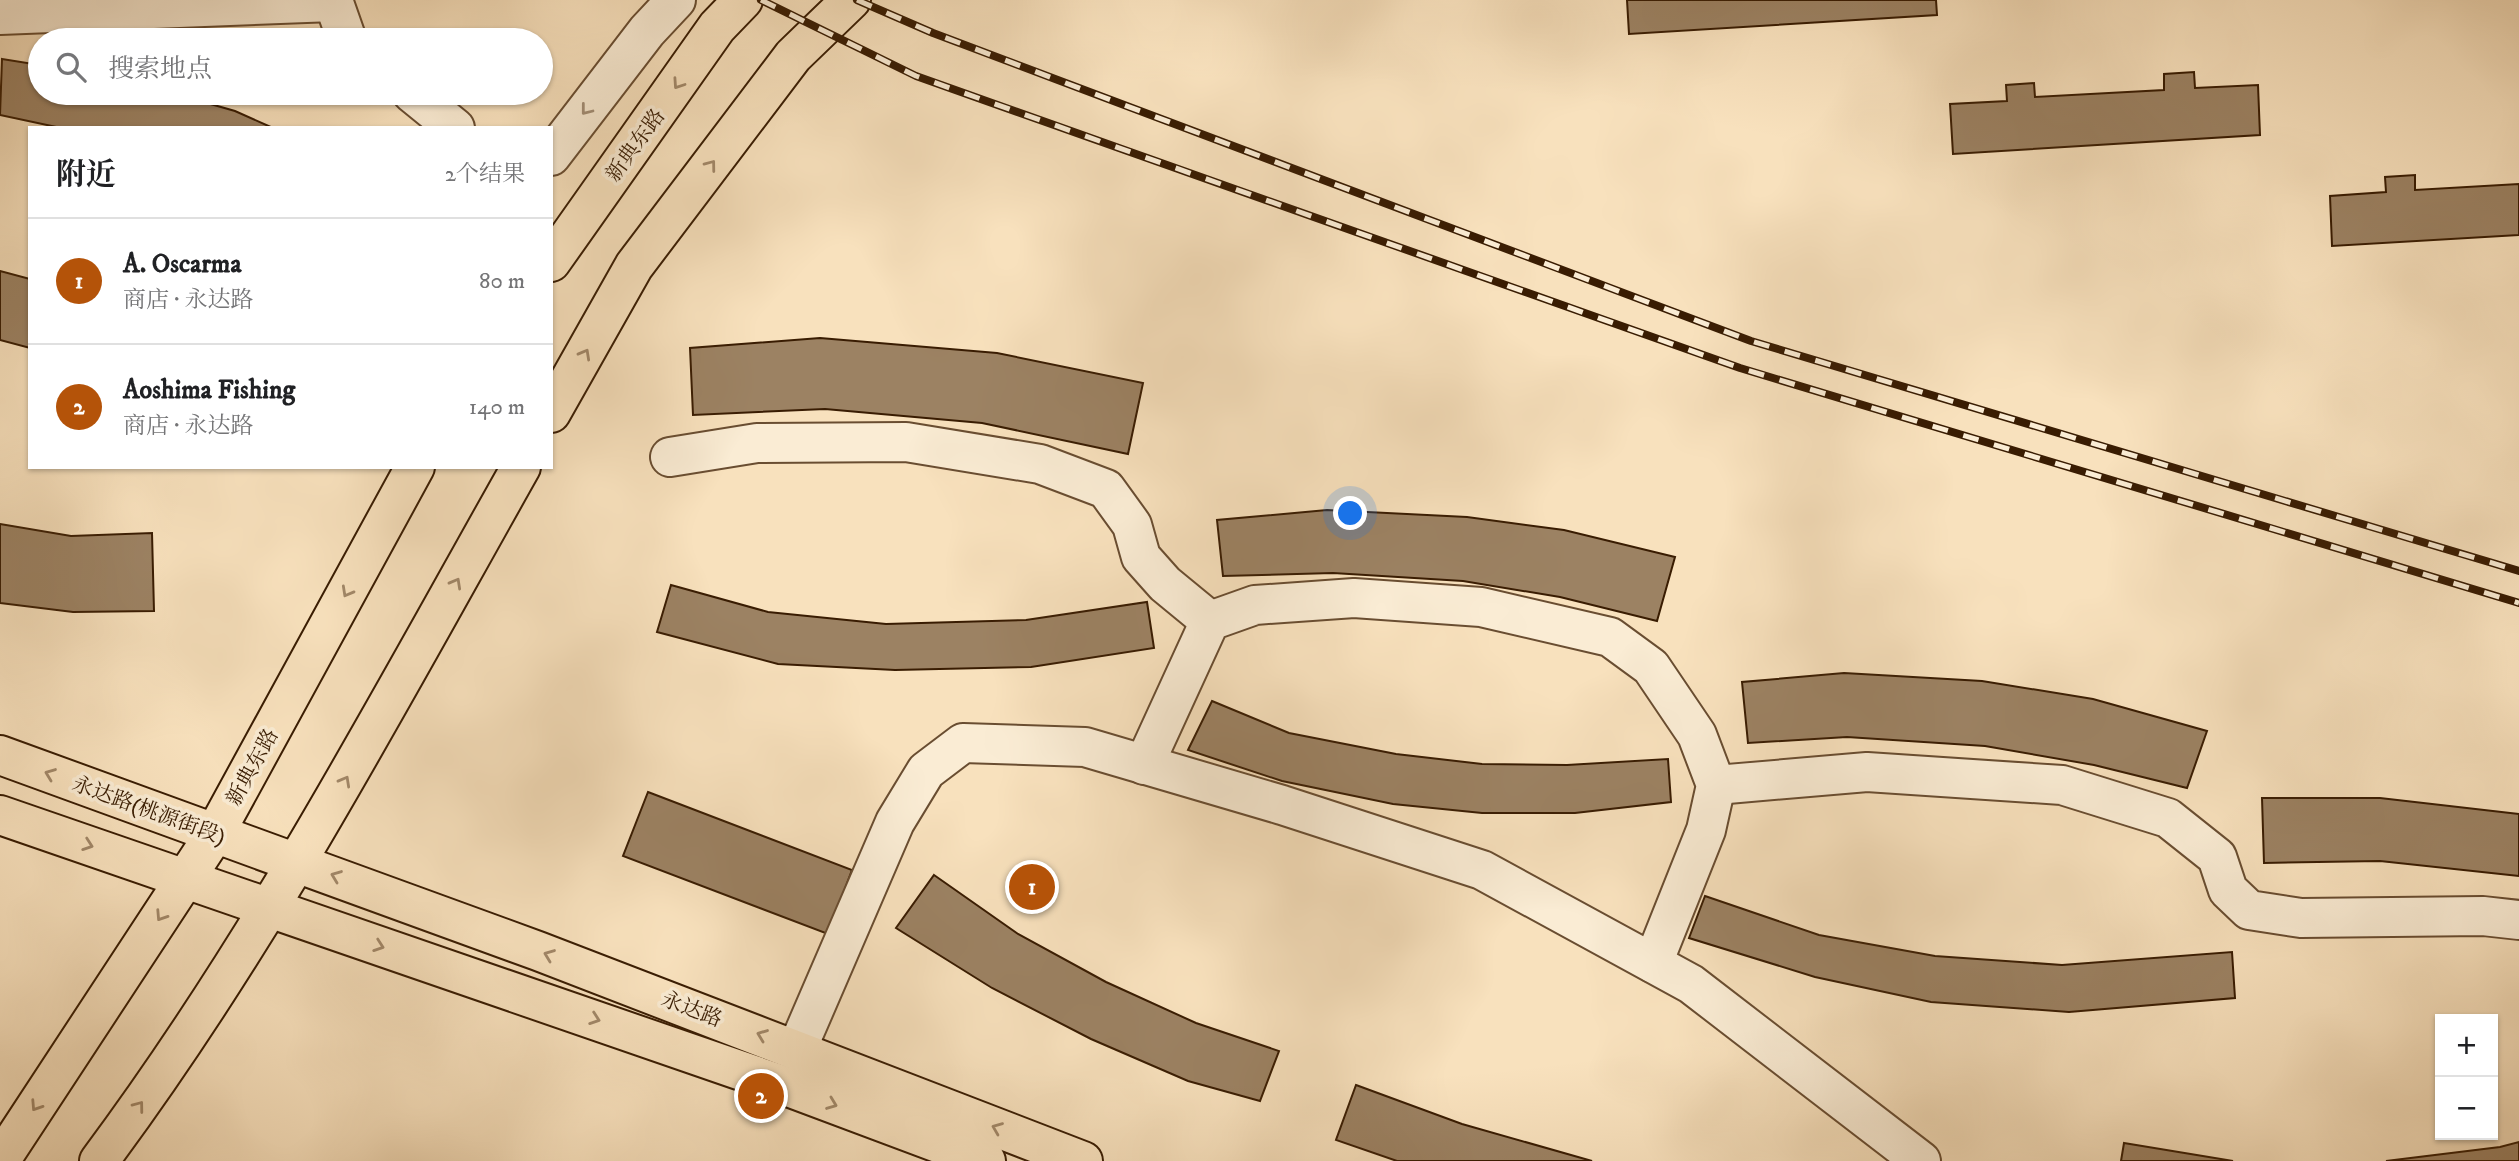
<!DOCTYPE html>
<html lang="zh">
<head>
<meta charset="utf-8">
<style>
	:root { --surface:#fff; --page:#f6f6f6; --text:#202124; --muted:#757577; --line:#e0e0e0; --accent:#b45309 }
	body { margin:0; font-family:"IM FELL DW Pica","Noto Serif SC",serif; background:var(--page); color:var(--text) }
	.controls { position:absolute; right:21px; bottom:21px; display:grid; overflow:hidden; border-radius:0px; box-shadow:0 2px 5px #0004 }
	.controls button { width:63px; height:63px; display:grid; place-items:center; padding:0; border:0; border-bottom:2px solid var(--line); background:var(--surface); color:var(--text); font:35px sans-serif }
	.you { position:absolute; left:1351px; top:514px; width:24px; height:24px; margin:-18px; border:5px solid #fff; border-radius:50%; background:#1a73e8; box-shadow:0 0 0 10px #1a73e833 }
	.badge { display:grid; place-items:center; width:46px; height:46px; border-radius:50%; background:var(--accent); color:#fff; font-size:23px; font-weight:700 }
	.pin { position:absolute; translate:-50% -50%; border:4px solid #fff; box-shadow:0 2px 7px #0006 }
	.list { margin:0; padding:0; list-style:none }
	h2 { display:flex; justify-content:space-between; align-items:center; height:91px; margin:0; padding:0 28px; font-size:30px }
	h2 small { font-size:23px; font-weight:400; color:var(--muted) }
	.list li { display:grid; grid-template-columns:46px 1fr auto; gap:21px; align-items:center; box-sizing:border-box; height:126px; padding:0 28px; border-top:2px solid var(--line) }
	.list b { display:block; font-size:26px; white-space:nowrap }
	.list p { margin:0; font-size:23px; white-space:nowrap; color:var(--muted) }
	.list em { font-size:23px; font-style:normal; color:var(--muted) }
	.icon { flex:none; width:38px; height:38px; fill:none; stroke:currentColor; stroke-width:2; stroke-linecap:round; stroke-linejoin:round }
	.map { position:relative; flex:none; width:2519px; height:1161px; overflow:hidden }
	.search { position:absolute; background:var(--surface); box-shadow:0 2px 5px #0004; left:28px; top:28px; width:525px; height:77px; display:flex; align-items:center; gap:18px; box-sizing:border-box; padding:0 24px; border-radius:38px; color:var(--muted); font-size:26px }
	.panel { position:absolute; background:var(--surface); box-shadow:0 2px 5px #0004; left:28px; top:126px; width:525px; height:343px; border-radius:0px }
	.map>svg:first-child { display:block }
	.building { fill:#9c8263; stroke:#391c02; stroke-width:2 }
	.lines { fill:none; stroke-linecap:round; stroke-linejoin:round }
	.minor-casing { stroke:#694d31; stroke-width:42 }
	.major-casing { stroke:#391c02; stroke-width:42 }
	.minor { stroke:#faecd4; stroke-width:38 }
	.major { stroke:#f8e1bd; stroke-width:38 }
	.rail-casing { stroke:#391c02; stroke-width:8 }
	.rail { stroke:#faecd4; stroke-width:5; stroke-dasharray:16; stroke-linecap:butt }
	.oneway { stroke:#a28869 }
	.oneway2 { stroke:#a38e76 }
	.labels { text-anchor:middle; stroke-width:7; stroke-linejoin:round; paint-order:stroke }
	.street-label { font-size:21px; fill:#391c02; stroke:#faecd4 }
</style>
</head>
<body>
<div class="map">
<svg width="2519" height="1161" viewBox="0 0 2519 1161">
	<rect width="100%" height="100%" fill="#f8e1bd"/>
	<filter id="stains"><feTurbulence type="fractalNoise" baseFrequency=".00286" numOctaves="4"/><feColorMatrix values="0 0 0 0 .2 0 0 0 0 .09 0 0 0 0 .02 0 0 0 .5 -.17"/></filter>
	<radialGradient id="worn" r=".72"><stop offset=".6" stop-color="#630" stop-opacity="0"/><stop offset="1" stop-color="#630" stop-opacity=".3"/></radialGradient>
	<g class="building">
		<polygon points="1627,0 1936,0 1937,15 1629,34"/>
		<polygon points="2,59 40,65 40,93 172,93 235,111 273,128 61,128 0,115"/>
		<polygon points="2194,72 2195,88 2258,85 2260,135 1953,154 1950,104 2007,101 2006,85 2034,83 2035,97 2164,90 2164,74"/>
		<polygon points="2415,175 2415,190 2519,184 2519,235 2332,246 2330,196 2386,192 2385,177"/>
		<polygon points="0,271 30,279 30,348 0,340"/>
		<polygon points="820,338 997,353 1143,383 1128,454 982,423 825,409 693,415 690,348"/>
		<polygon points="1327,510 1467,517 1564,530 1675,557 1657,621 1560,597 1463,581 1333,573 1223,576 1217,520"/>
		<polygon points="0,524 71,536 152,533 154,611 73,612 0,603"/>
		<polygon points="671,585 768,612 886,624 1026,620 1147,602 1154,648 1031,667 895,670 778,664 657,632"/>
		<polygon points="1844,673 1982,681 2093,699 2207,731 2187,788 2094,765 1985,746 1847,737 1748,743 1742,682"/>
		<polygon points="1212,701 1289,733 1396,754 1482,764 1567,765 1668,759 1671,802 1575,813 1482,813 1393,804 1282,781 1188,750"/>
		<polygon points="648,792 852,870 828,934 623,856"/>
		<polygon points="2262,798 2380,798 2519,814 2519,876 2380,861 2264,863"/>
		<polygon points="934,875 1018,934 1106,982 1196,1023 1279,1051 1260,1101 1188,1081 1091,1039 992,988 896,928"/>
		<polygon points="1705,896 1819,935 1935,956 2062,965 2232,952 2235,998 2069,1012 1931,1002 1815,977 1689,938"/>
		<polygon points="1356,1085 1462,1124 1592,1161 1397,1161 1336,1140"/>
		<polygon points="2519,1142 2519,1161 2386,1161 2500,1147"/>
		<polygon points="2124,1143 2233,1161 2121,1161"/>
	</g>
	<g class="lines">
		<g class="minor-casing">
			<g id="minor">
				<polyline points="333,0 347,40"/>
				<polyline points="0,15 333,2"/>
				<polyline points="412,93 455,128"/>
				<polyline points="551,156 647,31 676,0"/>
				<polyline points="670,457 757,443 906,442 1040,464 1106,489 1132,525 1141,557 1165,584 1210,621"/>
				<polyline points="1144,765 1210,621 1255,605 1354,598 1481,607 1610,637 1651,667 1697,735 1716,785 1706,830 1653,963"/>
				<polyline points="1716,785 1867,772 2062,785 2168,818 2217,857 2228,890 2249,910 2301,918 2483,916 2519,920"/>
				<polyline points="797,1049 895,822 926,771 963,743 1085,747 1282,805 1482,870 1691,984 1921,1161"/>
			</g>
		</g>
		<g class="major-casing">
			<g id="major">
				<polyline points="551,262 717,27 743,0"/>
				<polyline points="551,413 634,266 793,56 851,0"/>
				<polyline points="0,755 538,951 1083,1161"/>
				<polyline points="0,815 791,1088 986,1161"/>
				<polyline points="0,1161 214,835 415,467"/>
				<path d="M99,1161C261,944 388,703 521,467"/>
			</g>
		</g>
		<use href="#minor" class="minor"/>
		<use href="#major" class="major"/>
		<g class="rail-casing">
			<g id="rail">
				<polyline points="761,0 916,76 1740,368 2519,603"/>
				<polyline points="857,0 933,33 1751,341 2519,571"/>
			</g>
		</g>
		<use href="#rail" class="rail"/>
	</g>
	<defs><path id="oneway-chevron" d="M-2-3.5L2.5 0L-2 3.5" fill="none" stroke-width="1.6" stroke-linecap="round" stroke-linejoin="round" transform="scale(1.75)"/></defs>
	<g class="oneway">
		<use href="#oneway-chevron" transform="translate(678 84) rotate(124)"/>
		<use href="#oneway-chevron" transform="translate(711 165) rotate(-53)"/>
		<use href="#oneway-chevron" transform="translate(585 354) rotate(-61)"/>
		<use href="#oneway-chevron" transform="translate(456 583) rotate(-61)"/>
		<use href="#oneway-chevron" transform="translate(347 592) rotate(119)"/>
		<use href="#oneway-chevron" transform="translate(50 774) rotate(-159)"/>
		<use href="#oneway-chevron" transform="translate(345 781) rotate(-61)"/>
		<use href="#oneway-chevron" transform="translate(88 845) rotate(19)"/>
		<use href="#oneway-chevron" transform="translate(336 876) rotate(-159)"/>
		<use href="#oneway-chevron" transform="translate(161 916) rotate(123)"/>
		<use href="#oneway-chevron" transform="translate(379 946) rotate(19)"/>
		<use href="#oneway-chevron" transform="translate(549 955) rotate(-159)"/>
		<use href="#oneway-chevron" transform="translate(595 1019) rotate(19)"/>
		<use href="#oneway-chevron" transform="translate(762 1035) rotate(-159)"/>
		<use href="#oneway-chevron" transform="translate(832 1104) rotate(21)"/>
		<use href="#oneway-chevron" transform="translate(36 1106) rotate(123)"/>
		<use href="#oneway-chevron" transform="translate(139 1106) rotate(-53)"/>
		<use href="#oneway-chevron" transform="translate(997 1128) rotate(-158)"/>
	</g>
	<use class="oneway2" href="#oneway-chevron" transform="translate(586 110) rotate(128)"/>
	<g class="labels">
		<g class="street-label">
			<text transform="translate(635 145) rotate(-54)" y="7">新典东路</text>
			<text transform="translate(252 767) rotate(-61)" y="7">新典东路</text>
			<text transform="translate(149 810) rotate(20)" y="7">永达路(桃源街段)</text>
			<text transform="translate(692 1009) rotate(21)" y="7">永达路</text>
		</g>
	</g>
	<rect width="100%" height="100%" filter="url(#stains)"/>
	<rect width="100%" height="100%" fill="url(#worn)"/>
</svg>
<div class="controls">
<button>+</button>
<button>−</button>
</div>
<div class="you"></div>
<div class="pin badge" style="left:1032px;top:887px">1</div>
<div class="pin badge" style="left:761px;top:1096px">2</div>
<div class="search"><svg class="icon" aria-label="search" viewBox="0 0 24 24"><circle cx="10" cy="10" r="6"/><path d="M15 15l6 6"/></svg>搜索地点</div>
<section class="panel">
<h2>附近<small>2个结果</small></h2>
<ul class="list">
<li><span class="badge">1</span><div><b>A. Oscarma</b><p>商店 · 永达路</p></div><em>80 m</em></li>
<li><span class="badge">2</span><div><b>Aoshima Fishing</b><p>商店 · 永达路</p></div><em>140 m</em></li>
</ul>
</section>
</div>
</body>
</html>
